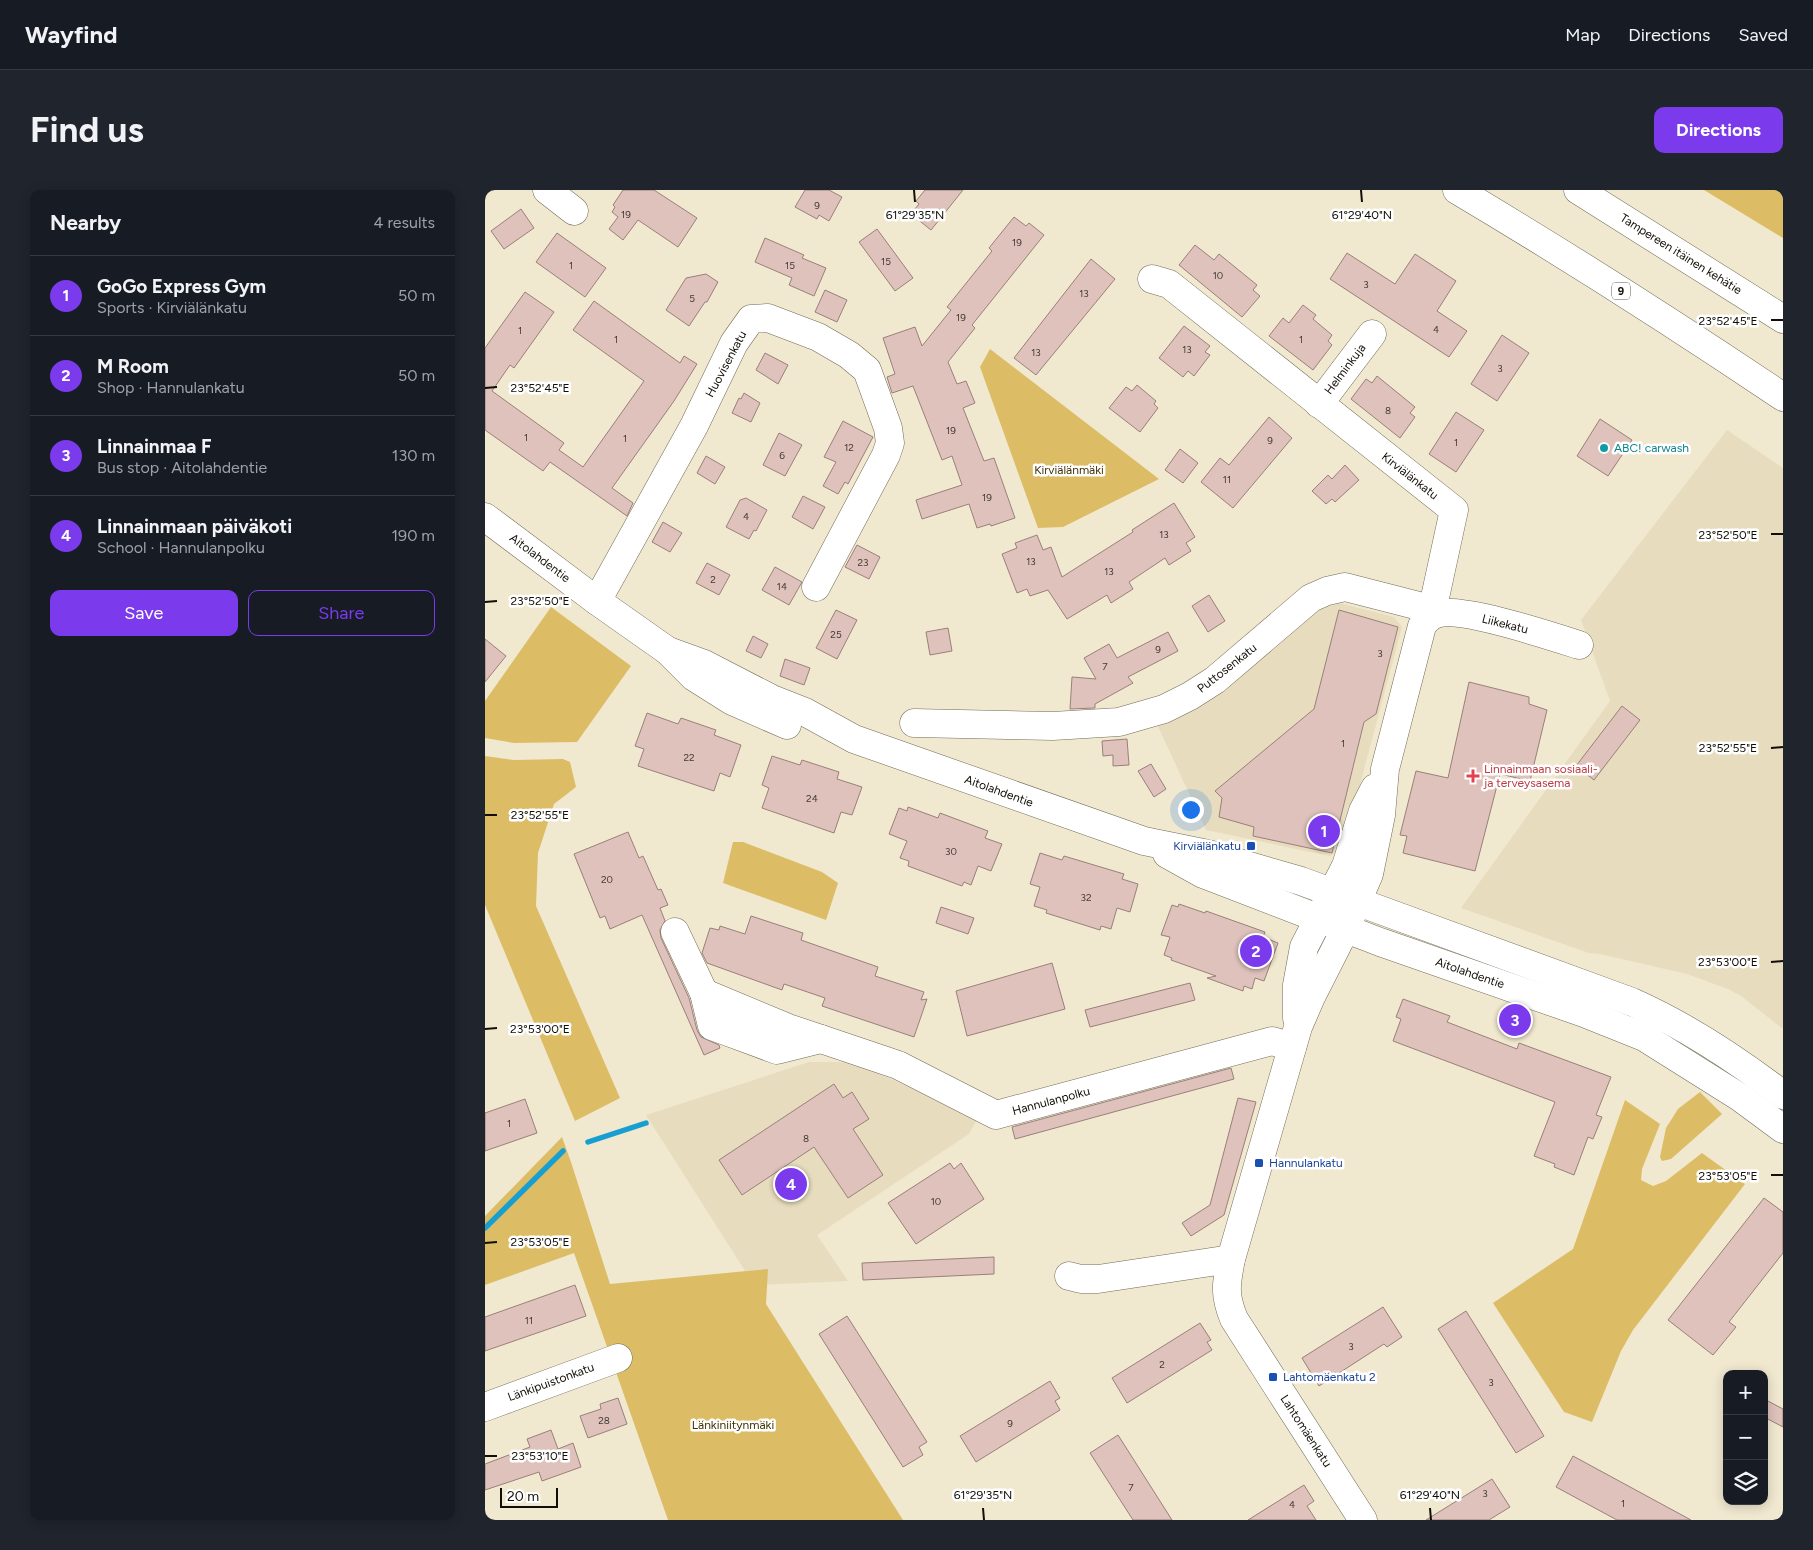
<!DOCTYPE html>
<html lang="en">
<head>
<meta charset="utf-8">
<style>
	:root { --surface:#171b24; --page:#20242c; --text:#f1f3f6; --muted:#9ea1a6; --line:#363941; --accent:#7c3aed }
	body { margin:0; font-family:Figtree,sans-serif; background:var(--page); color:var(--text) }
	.controls { position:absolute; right:15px; bottom:15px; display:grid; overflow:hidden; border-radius:10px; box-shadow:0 2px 12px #0003 }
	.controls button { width:45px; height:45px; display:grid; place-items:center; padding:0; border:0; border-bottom:1px solid var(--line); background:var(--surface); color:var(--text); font:25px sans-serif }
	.scale { position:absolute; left:15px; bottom:12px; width:58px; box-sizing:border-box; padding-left:5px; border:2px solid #110e06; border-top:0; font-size:14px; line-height:18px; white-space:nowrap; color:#110e06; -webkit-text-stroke:4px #fff; paint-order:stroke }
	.you { position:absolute; left:705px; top:619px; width:18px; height:18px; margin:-12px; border:4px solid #fff; border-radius:50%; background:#1a73e8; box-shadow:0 0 0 8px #1a73e833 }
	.badge { display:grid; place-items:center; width:32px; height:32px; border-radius:50%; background:var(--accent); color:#fff; font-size:16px; font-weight:700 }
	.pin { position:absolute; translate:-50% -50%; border:2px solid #fff; box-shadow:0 1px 5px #0006 }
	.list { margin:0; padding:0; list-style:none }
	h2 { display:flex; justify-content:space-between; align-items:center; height:65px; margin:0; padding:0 20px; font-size:21px }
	h2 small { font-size:16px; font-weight:400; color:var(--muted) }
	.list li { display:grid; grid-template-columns:32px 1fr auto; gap:15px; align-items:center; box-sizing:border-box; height:80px; padding:0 20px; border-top:1px solid var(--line) }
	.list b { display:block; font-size:19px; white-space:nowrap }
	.list p { margin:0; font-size:16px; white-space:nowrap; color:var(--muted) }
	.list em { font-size:16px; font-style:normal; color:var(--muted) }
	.actions { display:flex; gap:10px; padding:15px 20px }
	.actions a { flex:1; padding:11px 0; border:1px solid var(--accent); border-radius:10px; text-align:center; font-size:18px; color:var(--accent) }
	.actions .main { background:var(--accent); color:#fff }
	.icon { flex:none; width:28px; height:28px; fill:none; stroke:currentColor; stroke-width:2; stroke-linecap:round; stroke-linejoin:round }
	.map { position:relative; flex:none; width:1298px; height:1330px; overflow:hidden; border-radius:10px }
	header { display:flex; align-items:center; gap:30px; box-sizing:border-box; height:70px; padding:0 25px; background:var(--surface); border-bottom:1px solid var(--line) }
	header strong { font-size:24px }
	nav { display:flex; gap:28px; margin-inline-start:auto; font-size:18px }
	.intro { display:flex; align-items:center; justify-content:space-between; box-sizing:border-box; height:120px; padding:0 30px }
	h1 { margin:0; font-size:35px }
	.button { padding:12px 22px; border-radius:10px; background:var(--accent); color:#fff; font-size:18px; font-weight:700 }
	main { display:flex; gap:30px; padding:0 30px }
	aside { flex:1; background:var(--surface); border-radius:10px; box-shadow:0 2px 12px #0003 }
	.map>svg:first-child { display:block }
	.built { fill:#e7dcbd }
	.green { fill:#dcbd66 }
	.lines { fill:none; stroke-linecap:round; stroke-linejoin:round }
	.stream { stroke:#179fd1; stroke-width:5.5 }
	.building { fill:#dec2bb; stroke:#998079 }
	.minor-casing { stroke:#726b56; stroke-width:29 }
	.major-casing { stroke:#726b56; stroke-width:29 }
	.highway-casing { stroke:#726b56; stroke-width:29 }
	.minor { stroke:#fff; stroke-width:28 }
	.major { stroke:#fff; stroke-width:28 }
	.highway { stroke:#fff; stroke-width:28 }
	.ticks { fill:none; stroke:#110e06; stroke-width:2 }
	.culture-dot { fill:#0f9aa8; stroke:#fff; stroke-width:2 }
	.health-dot { fill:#e0444e; stroke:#fff; stroke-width:2 }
	.transit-dot { fill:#1a4fb4; stroke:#fff; stroke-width:2 }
	.labels { text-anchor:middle; stroke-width:5; stroke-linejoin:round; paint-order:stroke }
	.number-label { font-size:10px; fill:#443b33 }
	.shield { fill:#fff; stroke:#585651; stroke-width:1 }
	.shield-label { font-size:11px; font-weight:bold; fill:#110e06 }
	.street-label { font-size:12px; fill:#110e06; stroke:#fff }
	.culture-label { font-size:12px; fill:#0d838f; stroke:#fff; text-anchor:start }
	.park-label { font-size:12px; fill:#403204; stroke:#fff }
	.health-label { font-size:12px; fill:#be3a42; stroke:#fff; text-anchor:start }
	.transit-label { font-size:12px; fill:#164399; stroke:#fff; text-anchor:start }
	.ticks-label { font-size:12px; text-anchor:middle; fill:#110e06; stroke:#fff; stroke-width:5; stroke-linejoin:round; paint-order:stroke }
</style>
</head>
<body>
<header>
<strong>Wayfind</strong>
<nav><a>Map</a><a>Directions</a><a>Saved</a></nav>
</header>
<div class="intro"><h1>Find us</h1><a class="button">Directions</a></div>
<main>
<aside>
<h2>Nearby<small>4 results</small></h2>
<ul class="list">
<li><span class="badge">1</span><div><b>GoGo Express Gym</b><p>Sports · Kirviälänkatu</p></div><em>50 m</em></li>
<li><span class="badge">2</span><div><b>M Room</b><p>Shop · Hannulankatu</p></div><em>50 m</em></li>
<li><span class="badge">3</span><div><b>Linnainmaa F</b><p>Bus stop · Aitolahdentie</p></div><em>130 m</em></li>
<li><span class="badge">4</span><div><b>Linnainmaan päiväkoti</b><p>School · Hannulanpolku</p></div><em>190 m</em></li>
</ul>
<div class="actions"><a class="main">Save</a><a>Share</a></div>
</aside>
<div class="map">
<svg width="1298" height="1330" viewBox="0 0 1298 1330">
	<rect width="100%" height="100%" fill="#f1e8d0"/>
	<g class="built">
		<polygon points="1242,240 1298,278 1298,839 1256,806 1243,799 1202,784 1115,764 1104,763 976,718 1125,511 1096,430"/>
		<polygon points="854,413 909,427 917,437 860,651 853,661 845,666 721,640 671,532 836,418"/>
		<polygon points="324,872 368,872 493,928 484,944 332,1045 363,1091 269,1095 161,925"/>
	</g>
	<g class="green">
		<polygon points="1219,0 1298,0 1298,48"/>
		<polygon points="505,159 674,289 578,337 553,338 495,177"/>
		<polygon points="66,417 146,476 92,552 29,553 0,548 0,511"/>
		<polygon points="0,566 29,570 78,569 85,572 91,597 69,614 53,663 51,716 135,908 90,931 0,715"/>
		<polygon points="248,652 258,652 337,682 353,693 341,730 238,693"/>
		<polygon points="1215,902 1237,924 1186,969 1177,971 1175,967 1181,938 1193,919"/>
		<polygon points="1140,910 1175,934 1157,979 1156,990 1168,996 1181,991 1217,963 1260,994 1148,1140 1136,1161 1107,1232 1079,1222 1008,1113 1088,1059"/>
		<polygon points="77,947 86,972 125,1094 283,1079 281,1114 418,1330 183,1330 89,1063 0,1095 0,1026"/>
	</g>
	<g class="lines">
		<g class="stream">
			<polyline points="103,952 161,933"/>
			<polyline points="0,1038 78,961"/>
		</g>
	</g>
	<g class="building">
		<polygon points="138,0 169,0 212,28 193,57 153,30 138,50 124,39 133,27 127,22 130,17 128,15"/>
		<polygon points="320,0 344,0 357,7 344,31 334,25 332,29 310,17"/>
		<polygon points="440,0 478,0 446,40 426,24 434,14 431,11"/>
		<polygon points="36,19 49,38 19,59 6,41"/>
		<polygon points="529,27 541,36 544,33 559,45 487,135 490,138 463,172 472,194 481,191 490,213 478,218 499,271 509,268 530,328 506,336 505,334 492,338 484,314 437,329 431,310 477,295 467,266 457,270 428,196 407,203 402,187 410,184 398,148 430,137 437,156 466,120 462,117 507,61 504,58"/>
		<polygon points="392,39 428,88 410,101 374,52"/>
		<polygon points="72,43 121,78 100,107 51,72"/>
		<polygon points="280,48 319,65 317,68 341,78 329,106 304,95 307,88 270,72"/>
		<polygon points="710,55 729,70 734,64 772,95 768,100 775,106 757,127 694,75"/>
		<polygon points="862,63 910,94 930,64 971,91 952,121 982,141 964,167 845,89"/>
		<polygon points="606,69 630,89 551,185 529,168"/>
		<polygon points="221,84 233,92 222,112 220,112 204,136 181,120 201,88"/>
		<polygon points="340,100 362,110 352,132 330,122"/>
		<polygon points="40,102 69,122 29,178 25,175 7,201 79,253 74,260 98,277 159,191 88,140 109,111 195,173 199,166 212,174 189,211 127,298 148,313 142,326 65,272 58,281 0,240 0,158"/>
		<polygon points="818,115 831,125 828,129 847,145 843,151 847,155 828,180 784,146 798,128 804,133"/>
		<polygon points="699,136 725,156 720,162 725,165 709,186 703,181 698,187 674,168"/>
		<polygon points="1017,145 1044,163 1012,211 986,194"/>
		<polygon points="280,163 303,175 293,194 271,180"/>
		<polygon points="892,186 930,217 925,223 930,227 915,248 866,209 881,189 887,193"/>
		<polygon points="652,195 671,211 669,214 673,218 655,242 624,218 641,197 647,201"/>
		<polygon points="259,203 275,213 266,232 247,223 254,208 256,209"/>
		<polygon points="971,222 999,240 971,282 944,264"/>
		<polygon points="784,227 807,248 748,318 716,292 735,268 744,275"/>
		<polygon points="1115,229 1147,250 1123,286 1092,266"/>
		<polygon points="358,231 388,247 363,294 360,292 353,304 338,296 351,272 339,267"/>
		<polygon points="294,243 317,255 300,286 278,275"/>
		<polygon points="695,259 713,273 698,293 680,280"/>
		<polygon points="221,266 240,277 230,294 212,283"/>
		<polygon points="860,275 874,290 850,312 847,309 841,314 827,301 843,285 847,289"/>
		<polygon points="318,306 340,317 328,339 307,327"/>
		<polygon points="261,308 282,320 271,341 269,340 264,349 241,337 255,310"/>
		<polygon points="689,313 710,347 701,353 706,361 684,375 680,368 644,392 648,399 626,413 622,405 582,429 563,400 545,406 542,399 532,403 517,364 532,358 530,353 552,345 558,360 566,357 577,387 648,342 647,340"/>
		<polygon points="178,332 197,343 185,362 167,352"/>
		<polygon points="372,355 395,367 384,389 360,377"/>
		<polygon points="222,373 245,385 234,405 211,393"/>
		<polygon points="290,377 317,392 304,415 277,400"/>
		<polygon points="724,405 740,431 723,442 707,416"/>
		<polygon points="351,420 372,430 352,469 331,458"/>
		<polygon points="854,420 913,437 891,524 879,532 847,663 768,646 769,637 734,627 737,608 730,601 829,519"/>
		<polygon points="463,438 467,461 445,465 441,442"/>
		<polygon points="683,442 693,461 643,487 648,493 610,514 610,518 585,519 587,487 611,489 599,468 624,454 632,468"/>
		<polygon points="268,446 283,454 276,468 261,461"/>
		<polygon points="0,449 21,466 0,492"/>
		<polygon points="300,469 325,478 319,495 295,486"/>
		<polygon points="984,492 1044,507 1044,514 1062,520 1045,591 1015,584 990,681 918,663 922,646 915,645 931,581 963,588"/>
		<polygon points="1137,516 1155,530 1109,590 1091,576"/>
		<polygon points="162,523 193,534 196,528 231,540 229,545 256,555 245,587 235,583 229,601 153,576 159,559 150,556"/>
		<polygon points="642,549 644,575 628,576 628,565 618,566 617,551"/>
		<polygon points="287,566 315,575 317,570 354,582 352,589 377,597 367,625 356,622 349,643 277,618 284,598 277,595"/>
		<polygon points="666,574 681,599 669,607 653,581"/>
		<polygon points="423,617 453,628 455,623 503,641 500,648 517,654 506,681 493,676 486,695 479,692 477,696 423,676 424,671 415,668 422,651 404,644 414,618 422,621"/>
		<polygon points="143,642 154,668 158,666 173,700 176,699 183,715 175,718 180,731 175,740 176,748 204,808 212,840 216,847 234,855 235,858 219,865 157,725 125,739 120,726 115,728 89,664"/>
		<polygon points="555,663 577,670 579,666 639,684 637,689 653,694 645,722 632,718 626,739 616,736 615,740 561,723 562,720 549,716 555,697 545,694"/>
		<polygon points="694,714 720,723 721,721 780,742 778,747 793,753 779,791 770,788 767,799 759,796 758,801 722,788 731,786 686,770 687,768 679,765 685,747 676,745 687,715 693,717"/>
		<polygon points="456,717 489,728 483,744 451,733"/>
		<polygon points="266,726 318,743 316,750 393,777 390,786 439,802 436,810 442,809 429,847 337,816 340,808 299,794 297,800 222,773 217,763 225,738 234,740 235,736 260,744"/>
		<polygon points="567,773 580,819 482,846 471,801"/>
		<polygon points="705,793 710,810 605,837 600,820"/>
		<polygon points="918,809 965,826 962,832 1032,859 1034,853 1126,887 1111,925 1117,927 1108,949 1103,947 1089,985 1069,977 1070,974 1049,966 1070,912 908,851 916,829 911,827"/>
		<polygon points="746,878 749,889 530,949 527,937"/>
		<polygon points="349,894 358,908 367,902 384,929 368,939 398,985 363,1008 329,957 257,1005 234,970"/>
		<polygon points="753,908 771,912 739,1025 706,1046 697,1033 725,1015"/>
		<polygon points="40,909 52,943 0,961 0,923"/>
		<polygon points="465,973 469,979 476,973 499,1009 431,1054 403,1013"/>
		<polygon points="1279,1008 1298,1022 1298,1063 1244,1132 1251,1137 1228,1165 1183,1130"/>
		<polygon points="509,1067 509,1084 378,1090 377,1073"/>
		<polygon points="90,1095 101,1126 0,1161 0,1127"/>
		<polygon points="898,1117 917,1147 902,1157 899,1154 834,1196 817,1168"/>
		<polygon points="981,1121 1059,1246 1031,1263 953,1139"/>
		<polygon points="362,1126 442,1252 434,1257 438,1265 418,1277 334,1144"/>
		<polygon points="715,1133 726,1150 722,1152 727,1160 642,1213 627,1188"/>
		<polygon points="565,1191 575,1208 570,1211 575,1220 491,1272 475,1246"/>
		<polygon points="133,1208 142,1234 103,1248 95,1226 116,1219 115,1214"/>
		<polygon points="1279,1209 1298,1219 1298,1237 1279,1227"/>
		<polygon points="66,1240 73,1259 88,1253 96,1277 57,1291 54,1282 0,1300 0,1274 45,1257 42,1249"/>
		<polygon points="633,1245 687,1330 648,1330 605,1263"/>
		<polygon points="1088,1266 1206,1330 1132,1330 1071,1297"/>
		<polygon points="1007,1289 1025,1317 1004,1330 941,1330"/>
		<polygon points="819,1295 829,1311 822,1316 831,1330 763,1330"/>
	</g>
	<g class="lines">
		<g class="minor-casing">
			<g id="minor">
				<polyline points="62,0 89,21"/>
				<polyline points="667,89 684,94 969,320 946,426"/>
				<polyline points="834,214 887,144"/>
				<polyline points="112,411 209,236 249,153 266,129 283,128 333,147 364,165 382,180 403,238 405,253 401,265 331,397"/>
				<polyline points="429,533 568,536 634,532 679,519 705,506 730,490 826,408 842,401 860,397 938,417 946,426"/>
				<polyline points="190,742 219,803 227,836 292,860 336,849 413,875 511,925 787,851 807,857"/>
				<polyline points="219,803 303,838 336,849"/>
				<polyline points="812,828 812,795 819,757 861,676 878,621 890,598"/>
				<polyline points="584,1086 596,1089 613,1089 746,1069"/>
				<polyline points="0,1217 133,1168"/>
				<path d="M878,1330L749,1129C739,1105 741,1094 746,1069L813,837L826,807L861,738L884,684L896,625L900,579L937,436C941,430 945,426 951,424C975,416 1066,446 1094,455"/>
			</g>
		</g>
		<g class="major-casing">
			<g id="major">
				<polyline points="0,327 112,411 183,461 209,487 247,511 302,535"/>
				<path d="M183,461L219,474L287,509L320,522L369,549L659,651L723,664L816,691L1147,812C1201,836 1251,869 1298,905"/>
				<polyline points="682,664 718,684 895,752 1099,823 1159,847 1256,908 1298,939"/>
			</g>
		</g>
		<g class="highway-casing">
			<g id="highway">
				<path d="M972,0C1083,66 1191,135 1298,207"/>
				<polyline points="1093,0 1298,129"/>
			</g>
		</g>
		<use href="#minor" class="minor"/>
		<use href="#major" class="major"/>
		<use href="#highway" class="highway"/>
	</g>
	<path class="ticks" d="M429,0L430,12M876,0L877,12M1286,130H1298M0,198L12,197M1286,344H1298M0,412L12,411M1286,558L1298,557M0,625H12M1286,772L1298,771M0,839L12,838M1286,985H1298M0,1053L12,1052M0,1266H12M498,1318L499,1330M945,1318L946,1330"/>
	<circle class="culture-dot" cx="1119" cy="258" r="5"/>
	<path class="health-dot" d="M985.5 578.5h5v5h5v5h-5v5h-5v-5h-5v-5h5z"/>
	<g class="transit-dot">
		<rect x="761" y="651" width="10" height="10" rx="2.5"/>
		<rect x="769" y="968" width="10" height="10" rx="2.5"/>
		<rect x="783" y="1182" width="10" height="10" rx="2.5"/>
	</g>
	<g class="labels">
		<g class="number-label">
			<text x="332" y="19">9</text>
			<text x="141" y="28">19</text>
			<text x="532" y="56">19</text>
			<text x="401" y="75">15</text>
			<text x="86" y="79">1</text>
			<text x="305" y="79">15</text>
			<text x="733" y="89">10</text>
			<text x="881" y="98">3</text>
			<text x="599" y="107">13</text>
			<text x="207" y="112">5</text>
			<text x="476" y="131">19</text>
			<text x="951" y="143">4</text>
			<text x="35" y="144">1</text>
			<text x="131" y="153">1</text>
			<text x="816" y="153">1</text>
			<text x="702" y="163">13</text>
			<text x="551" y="166">13</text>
			<text x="1015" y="182">3</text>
			<text x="903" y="224">8</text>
			<text x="466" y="244">19</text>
			<text x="41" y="251">1</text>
			<text x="140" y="252">1</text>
			<text x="785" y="254">9</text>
			<text x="971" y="256">1</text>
			<text x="364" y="261">12</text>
			<text x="297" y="269">6</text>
			<text x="742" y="293">11</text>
			<text x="502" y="311">19</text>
			<text x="261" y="330">4</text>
			<text x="679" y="348">13</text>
			<text x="546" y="375">13</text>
			<text x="378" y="376">23</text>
			<text x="624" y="385">13</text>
			<text x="228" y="393">2</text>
			<text x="297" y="400">14</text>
			<text x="351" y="448">25</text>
			<text x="673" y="463">9</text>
			<text x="895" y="467">3</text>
			<text x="620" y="480">7</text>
			<text x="858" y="557">1</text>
			<text x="204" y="571">22</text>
			<text x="327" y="612">24</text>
			<text x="466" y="665">30</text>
			<text x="122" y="693">20</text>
			<text x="601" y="711">32</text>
			<text x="24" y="937">1</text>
			<text x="321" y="952">8</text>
			<text x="451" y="1015">10</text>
			<text x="44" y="1134">11</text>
			<text x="866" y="1160">3</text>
			<text x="677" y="1178">2</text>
			<text x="1006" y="1196">3</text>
			<text x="119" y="1234">28</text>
			<text x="525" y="1237">9</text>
			<text x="646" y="1301">7</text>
			<text x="1000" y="1307">3</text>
			<text x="1138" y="1317">1</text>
			<text x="807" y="1318">4</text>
		</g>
		<rect class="shield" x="1127" y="92.5" width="18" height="17" rx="4"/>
		<g class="shield-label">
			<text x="1136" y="105">9</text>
		</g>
		<g class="street-label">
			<text transform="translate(1196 64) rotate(32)" y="4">Tampereen itäinen kehätie</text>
			<text transform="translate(241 174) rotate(-62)" y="4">Huovisenkatu</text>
			<text transform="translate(860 179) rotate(-53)" y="4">Helminkuja</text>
			<text transform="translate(925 286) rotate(38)" y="4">Kirviälänkatu</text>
			<text transform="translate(55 368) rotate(37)" y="4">Aitolahdentie</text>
			<text transform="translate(1020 434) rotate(14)" y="4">Liikekatu</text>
			<text transform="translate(742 478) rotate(-38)" y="4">Puttosenkatu</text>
			<text transform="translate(514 601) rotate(20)" y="4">Aitolahdentie</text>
			<text transform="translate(985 783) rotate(19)" y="4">Aitolahdentie</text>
			<text transform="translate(566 911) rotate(-15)" y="4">Hannulanpolku</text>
			<text transform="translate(66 1192) rotate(-20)" y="4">Länkipuistonkatu</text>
			<text transform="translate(821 1241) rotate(57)" y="4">Lahtomäenkatu</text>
		</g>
		<g class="culture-label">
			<text x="1129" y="262">ABC! carwash</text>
		</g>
		<g class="park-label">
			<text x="584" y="284">Kirviälänmäki</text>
			<text x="248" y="1239">Länkiniitynmäki</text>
		</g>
		<g class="health-label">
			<text x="999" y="583">Linnainmaan sosiaali-<tspan x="999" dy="14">ja terveysasema</tspan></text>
		</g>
		<g class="transit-label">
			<text x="756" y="660" text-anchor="end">Kirviälänkatu</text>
			<text x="784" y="977">Hannulankatu</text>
			<text x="798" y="1191">Lahtomäenkatu 2</text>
		</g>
	</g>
	<g class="ticks-label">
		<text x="430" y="29">61°29'35"N</text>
		<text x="877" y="29">61°29'40"N</text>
		<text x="1243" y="135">23°52'45"E</text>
		<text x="55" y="202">23°52'45"E</text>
		<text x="1243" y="349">23°52'50"E</text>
		<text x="55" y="415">23°52'50"E</text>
		<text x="1243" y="562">23°52'55"E</text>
		<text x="55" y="629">23°52'55"E</text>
		<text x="1243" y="776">23°53'00"E</text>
		<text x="55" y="843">23°53'00"E</text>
		<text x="1243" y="990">23°53'05"E</text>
		<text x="55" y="1056">23°53'05"E</text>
		<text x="55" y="1270">23°53'10"E</text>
		<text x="498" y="1309">61°29'35"N</text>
		<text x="945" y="1309">61°29'40"N</text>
	</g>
</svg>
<div class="controls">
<button>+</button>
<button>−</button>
<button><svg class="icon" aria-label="layers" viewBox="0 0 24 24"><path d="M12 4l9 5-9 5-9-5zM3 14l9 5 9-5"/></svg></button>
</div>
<div class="scale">20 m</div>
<div class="you"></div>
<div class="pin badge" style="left:839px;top:641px">1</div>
<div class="pin badge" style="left:771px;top:761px">2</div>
<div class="pin badge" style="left:1030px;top:830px">3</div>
<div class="pin badge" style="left:306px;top:994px">4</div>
</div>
</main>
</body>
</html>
